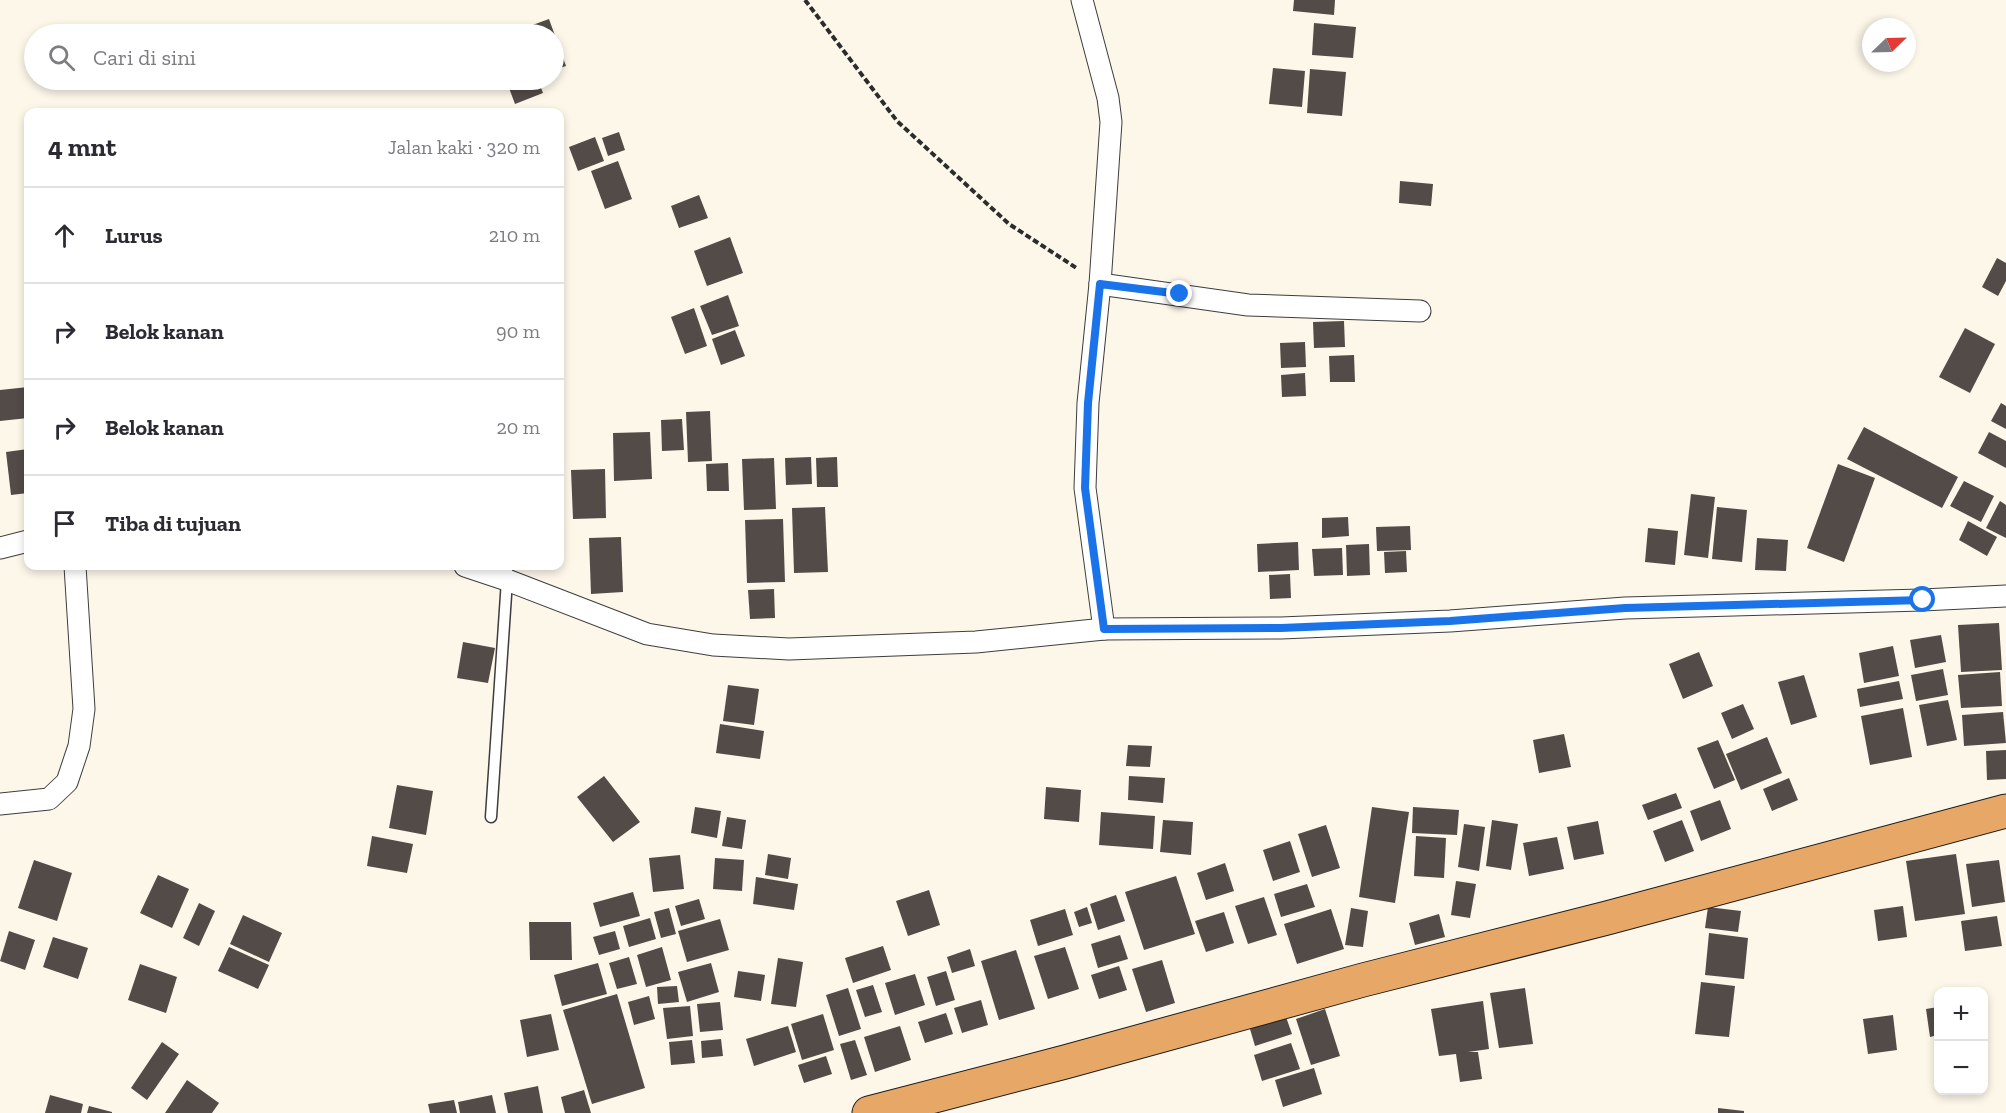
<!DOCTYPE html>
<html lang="id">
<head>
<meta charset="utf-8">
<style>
	:root { --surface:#fff; --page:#f2f2f3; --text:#2b2b33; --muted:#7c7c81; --line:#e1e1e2 }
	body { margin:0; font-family:"Zilla Slab",serif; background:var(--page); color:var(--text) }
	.controls { position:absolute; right:18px; bottom:18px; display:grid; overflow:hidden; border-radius:12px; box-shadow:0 3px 9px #0003 }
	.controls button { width:54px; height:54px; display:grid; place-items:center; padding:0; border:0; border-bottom:2px solid var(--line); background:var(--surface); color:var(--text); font:30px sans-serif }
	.compass { position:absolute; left:1862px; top:18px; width:54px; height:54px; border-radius:50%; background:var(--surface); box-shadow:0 3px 9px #0003; rotate:67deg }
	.stop { position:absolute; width:18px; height:18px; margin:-14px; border:4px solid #1a73e8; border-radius:50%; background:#fff }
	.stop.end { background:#1a73e8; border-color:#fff; box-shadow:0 2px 6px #0008 }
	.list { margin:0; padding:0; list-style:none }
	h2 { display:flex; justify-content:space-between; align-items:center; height:78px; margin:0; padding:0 24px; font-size:26px }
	h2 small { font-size:20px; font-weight:400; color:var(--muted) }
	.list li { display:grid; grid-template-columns:39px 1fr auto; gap:18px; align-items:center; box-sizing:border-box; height:96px; padding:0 24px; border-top:2px solid var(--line) }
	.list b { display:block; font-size:22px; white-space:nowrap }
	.list em { font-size:20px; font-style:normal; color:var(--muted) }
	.icon { flex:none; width:33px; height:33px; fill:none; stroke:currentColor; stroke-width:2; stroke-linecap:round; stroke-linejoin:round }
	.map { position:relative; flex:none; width:2006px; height:1113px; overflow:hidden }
	.search { position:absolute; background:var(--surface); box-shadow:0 3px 9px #0003; left:24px; top:24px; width:540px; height:66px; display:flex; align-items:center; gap:15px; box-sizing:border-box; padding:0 21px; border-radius:33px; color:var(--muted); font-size:22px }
	.panel { position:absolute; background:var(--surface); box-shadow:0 3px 9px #0003; left:24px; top:108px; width:540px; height:462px; border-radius:12px }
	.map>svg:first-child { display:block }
	.building { fill:#524b48 }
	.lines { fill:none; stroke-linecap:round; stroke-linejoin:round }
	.service-casing { stroke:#3d3d3d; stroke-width:13 }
	.minor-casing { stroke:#3d3d3d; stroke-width:23 }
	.trunk-casing { stroke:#1b1b1b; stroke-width:35 }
	.path { stroke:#2c2c2c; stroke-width:4; stroke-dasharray:6 3; stroke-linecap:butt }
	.service { stroke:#fff; stroke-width:10 }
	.minor { stroke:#fff; stroke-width:21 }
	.trunk { stroke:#e7a766; stroke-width:33 }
	.route { stroke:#1a73e8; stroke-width:8 }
</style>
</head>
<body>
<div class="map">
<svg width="2006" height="1113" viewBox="0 0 2006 1113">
	<rect width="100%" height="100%" fill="#fdf7ea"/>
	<g class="building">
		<polygon points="1294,0 1335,0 1334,15 1293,11"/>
		<polygon points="549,19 566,66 554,70 554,34 529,34 527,27"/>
		<polygon points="1314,23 1356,27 1353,58 1312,55"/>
		<polygon points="1273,68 1305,71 1302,107 1269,104"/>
		<polygon points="1310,69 1346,72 1342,116 1307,113"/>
		<polygon points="506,80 538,80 543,93 515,104"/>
		<polygon points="619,132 625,150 608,156 602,138"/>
		<polygon points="595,137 604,161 578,171 569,147"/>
		<polygon points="618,161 632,199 605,209 591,171"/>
		<polygon points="1400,181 1433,184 1431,206 1399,203"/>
		<polygon points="699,195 708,218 679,228 671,206"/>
		<polygon points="730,237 743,273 707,286 694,251"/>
		<polygon points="1997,258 2006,263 2006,281 1998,296 1982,287"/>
		<polygon points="728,295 739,326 712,335 700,306"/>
		<polygon points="694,308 707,346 685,354 671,317"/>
		<polygon points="1344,321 1345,347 1314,348 1313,322"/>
		<polygon points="1965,328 1995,344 1970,393 1939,377"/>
		<polygon points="735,330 745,356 721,365 712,339"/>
		<polygon points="1305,342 1306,367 1281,368 1280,343"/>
		<polygon points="1354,355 1355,382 1330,382 1329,356"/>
		<polygon points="1305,373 1306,396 1282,397 1281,375"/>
		<polygon points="28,387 28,418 0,421 0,390"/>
		<polygon points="2001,403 2006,406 2006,429 1991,421"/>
		<polygon points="710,411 712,461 688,462 686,412"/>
		<polygon points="682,419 684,450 662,451 661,420"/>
		<polygon points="1864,427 1958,477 1942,508 1847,459"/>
		<polygon points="650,432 652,479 614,481 613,433"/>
		<polygon points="1989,432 2006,441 2006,468 1978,453"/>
		<polygon points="28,449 28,493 11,495 6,452"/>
		<polygon points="811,457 812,484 786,485 785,458"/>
		<polygon points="837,457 838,487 817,487 816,458"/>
		<polygon points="774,458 776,509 744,510 742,459"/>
		<polygon points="728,463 729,491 707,491 706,464"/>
		<polygon points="1838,464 1875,478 1844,562 1807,548"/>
		<polygon points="605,469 606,518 573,519 571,470"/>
		<polygon points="1964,481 1994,496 1981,522 1950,506"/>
		<polygon points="1691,494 1715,497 1708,558 1684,555"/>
		<polygon points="2000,501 2006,505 2006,538 1986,528"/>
		<polygon points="825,507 828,572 794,573 792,508"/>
		<polygon points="1717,507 1747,510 1742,562 1712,559"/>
		<polygon points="1348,517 1349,536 1322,538 1322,518"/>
		<polygon points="783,519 785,582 747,583 745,520"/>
		<polygon points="1968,521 1997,537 1987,556 1959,540"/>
		<polygon points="1410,526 1411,550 1377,551 1376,527"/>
		<polygon points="1648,528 1678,531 1675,565 1645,562"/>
		<polygon points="621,537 623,592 591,594 589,538"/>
		<polygon points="1757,538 1788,540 1786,571 1755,570"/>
		<polygon points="1298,542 1299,570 1258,572 1257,544"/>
		<polygon points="1369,544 1370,575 1347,576 1346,545"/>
		<polygon points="1342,548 1343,575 1314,576 1312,549"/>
		<polygon points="1406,551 1407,572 1385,573 1384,552"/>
		<polygon points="1290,574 1291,598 1270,599 1269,575"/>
		<polygon points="774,589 775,618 750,619 748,590"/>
		<polygon points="1999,623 2002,670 1961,672 1958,625"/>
		<polygon points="1941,635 1946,662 1915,668 1910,640"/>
		<polygon points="463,642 495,648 488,683 457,678"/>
		<polygon points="1893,646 1899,676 1864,683 1859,653"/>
		<polygon points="1699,652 1713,686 1683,699 1669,664"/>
		<polygon points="1943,669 1948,695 1916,701 1911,675"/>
		<polygon points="2000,672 2002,706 1961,708 1958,675"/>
		<polygon points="1804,675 1817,717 1791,725 1778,682"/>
		<polygon points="1899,681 1903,699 1860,707 1857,689"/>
		<polygon points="728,685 759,689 754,725 723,721"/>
		<polygon points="1948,700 1957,740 1927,746 1919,705"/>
		<polygon points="1743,704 1754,729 1732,739 1721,713"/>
		<polygon points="1903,708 1912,757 1870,765 1861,716"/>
		<polygon points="2003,712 2006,743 1964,746 1962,715"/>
		<polygon points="720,724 764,731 760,759 716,753"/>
		<polygon points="1564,734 1571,767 1539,773 1533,740"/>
		<polygon points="1767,737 1782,773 1741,790 1726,754"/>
		<polygon points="1718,740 1735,780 1714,789 1697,748"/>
		<polygon points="1128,745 1152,746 1150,767 1126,766"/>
		<polygon points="2006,750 2006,779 1987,780 1986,751"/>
		<polygon points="604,776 640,822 613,842 577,797"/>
		<polygon points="1129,776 1165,778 1163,803 1128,800"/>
		<polygon points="1789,778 1798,800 1772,811 1763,789"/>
		<polygon points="397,785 433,791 426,835 389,828"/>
		<polygon points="1046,787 1081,790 1079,822 1044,819"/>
		<polygon points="1676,793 1682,808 1648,820 1642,805"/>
		<polygon points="1720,800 1731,829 1701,841 1690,811"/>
		<polygon points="695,807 721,811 717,838 691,833"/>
		<polygon points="1372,807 1409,812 1395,903 1359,897"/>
		<polygon points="1413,807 1459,810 1457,835 1412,833"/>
		<polygon points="1101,812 1155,816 1153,849 1099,845"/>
		<polygon points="727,817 746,820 742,849 722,846"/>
		<polygon points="1163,820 1193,822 1191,855 1160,852"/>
		<polygon points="1492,820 1518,824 1511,870 1486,866"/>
		<polygon points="1682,820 1694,851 1665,862 1653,831"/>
		<polygon points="1598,821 1604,854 1574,860 1567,827"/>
		<polygon points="1464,824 1485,827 1479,871 1458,867"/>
		<polygon points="1326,825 1340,868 1312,877 1298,834"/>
		<polygon points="372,836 413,844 407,873 367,866"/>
		<polygon points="1416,836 1446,838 1444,878 1414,876"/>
		<polygon points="1557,837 1564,869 1529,876 1523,843"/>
		<polygon points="1290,841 1300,872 1273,881 1263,850"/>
		<polygon points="768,854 791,858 788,879 765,875"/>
		<polygon points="1956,854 1965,914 1915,921 1906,861"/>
		<polygon points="680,855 684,889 653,892 649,858"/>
		<polygon points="715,858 744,860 742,891 713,889"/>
		<polygon points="34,860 72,873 57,921 18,908"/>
		<polygon points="1999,860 2005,902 1972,907 1966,864"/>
		<polygon points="1225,863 1234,891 1206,900 1197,873"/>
		<polygon points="158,875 189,889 172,928 140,913"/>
		<polygon points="1176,876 1195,934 1144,950 1125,892"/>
		<polygon points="756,877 798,884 794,910 753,904"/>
		<polygon points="1456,881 1476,884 1470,918 1451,915"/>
		<polygon points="1307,884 1315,907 1281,917 1274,894"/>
		<polygon points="929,890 940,925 908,936 896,901"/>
		<polygon points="633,892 640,916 600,927 593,903"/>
		<polygon points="1116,895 1125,921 1098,930 1090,904"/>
		<polygon points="1264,897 1277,935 1248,944 1235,906"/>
		<polygon points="699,899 705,919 681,926 675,906"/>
		<polygon points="199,903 215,911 199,946 183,938"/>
		<polygon points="1903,906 1907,937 1878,941 1874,910"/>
		<polygon points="1087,907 1092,923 1079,927 1074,912"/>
		<polygon points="1708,907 1741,911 1738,932 1705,928"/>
		<polygon points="669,908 676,934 661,938 654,912"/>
		<polygon points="1351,908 1368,911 1363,947 1345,945"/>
		<polygon points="1065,909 1073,935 1038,946 1030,920"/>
		<polygon points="1331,909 1344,949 1297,964 1284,924"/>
		<polygon points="1224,912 1234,943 1206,952 1195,921"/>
		<polygon points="1439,914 1445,937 1415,945 1409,923"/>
		<polygon points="243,915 282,933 269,962 230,944"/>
		<polygon points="1997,916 2002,946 1965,951 1961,921"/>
		<polygon points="650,918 656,939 629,947 623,926"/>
		<polygon points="720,919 729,950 687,962 678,931"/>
		<polygon points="529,922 571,922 572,960 530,960"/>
		<polygon points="9,931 35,940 25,970 0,961"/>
		<polygon points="615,931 620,949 599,955 593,937"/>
		<polygon points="1709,933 1748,938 1744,979 1705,975"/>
		<polygon points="1120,935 1128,959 1098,968 1091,944"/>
		<polygon points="53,937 88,948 78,979 43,967"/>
		<polygon points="883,946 891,970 853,983 845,958"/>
		<polygon points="229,947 269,965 258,989 218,971"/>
		<polygon points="662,947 671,980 646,987 637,955"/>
		<polygon points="1065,947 1079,989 1048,999 1034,956"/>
		<polygon points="970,949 975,966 952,973 947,957"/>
		<polygon points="1016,950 1035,1009 999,1020 981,961"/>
		<polygon points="629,957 637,984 617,989 609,963"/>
		<polygon points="778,958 803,962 796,1007 771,1004"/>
		<polygon points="1162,960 1175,1003 1146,1012 1132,969"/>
		<polygon points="598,963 607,994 562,1006 554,975"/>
		<polygon points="711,963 719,992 687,1002 678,972"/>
		<polygon points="140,964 177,977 166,1013 128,1000"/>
		<polygon points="1119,966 1127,990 1099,999 1091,975"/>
		<polygon points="738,971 765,975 761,1001 734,997"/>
		<polygon points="946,971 955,1000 936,1006 927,977"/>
		<polygon points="915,974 925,1005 895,1015 885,983"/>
		<polygon points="1701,982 1735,986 1729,1037 1695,1034"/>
		<polygon points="873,985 882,1012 865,1017 856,990"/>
		<polygon points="677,986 679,1002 658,1004 657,987"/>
		<polygon points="848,988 861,1029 839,1036 826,995"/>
		<polygon points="1525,988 1533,1044 1499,1048 1490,993"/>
		<polygon points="617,994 645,1088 592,1104 563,1010"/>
		<polygon points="649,996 655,1019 634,1025 628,1002"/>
		<polygon points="981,1000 988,1025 962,1033 954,1008"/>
		<polygon points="1483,1001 1489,1049 1468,1052 1478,1052 1482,1079 1460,1082 1456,1054 1439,1056 1431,1009"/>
		<polygon points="720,1002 723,1030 700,1032 697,1004"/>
		<polygon points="690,1006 693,1036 667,1039 663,1008"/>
		<polygon points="1938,1007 1938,1035 1930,1037 1926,1009"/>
		<polygon points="1325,1009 1340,1056 1311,1065 1296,1019"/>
		<polygon points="946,1013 953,1034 925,1043 918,1022"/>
		<polygon points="551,1014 559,1050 527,1057 520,1020"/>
		<polygon points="823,1014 834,1050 802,1060 791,1024"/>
		<polygon points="1893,1015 1897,1050 1868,1054 1863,1019"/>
		<polygon points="1286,1017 1292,1034 1255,1046 1250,1029"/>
		<polygon points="788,1026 796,1052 754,1066 746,1039"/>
		<polygon points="900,1026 911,1060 875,1072 864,1037"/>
		<polygon points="721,1039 723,1056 702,1058 701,1041"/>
		<polygon points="692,1040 695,1063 671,1065 669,1042"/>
		<polygon points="855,1040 867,1075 851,1080 840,1044"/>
		<polygon points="162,1042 179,1054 147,1100 131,1088"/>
		<polygon points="1291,1043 1300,1069 1262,1081 1254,1055"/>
		<polygon points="826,1056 832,1074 804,1083 798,1065"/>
		<polygon points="1314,1068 1322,1094 1283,1107 1275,1080"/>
		<polygon points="187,1080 219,1103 212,1113 165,1113"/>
		<polygon points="538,1086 543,1113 508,1113 504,1093"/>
		<polygon points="584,1090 591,1113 565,1113 561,1097"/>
		<polygon points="50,1095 83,1104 81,1113 45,1113"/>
		<polygon points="492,1095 496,1113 460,1113 458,1102"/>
		<polygon points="454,1100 457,1113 430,1113 428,1104"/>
		<polygon points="89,1106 112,1112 112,1113 87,1113"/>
		<polygon points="1718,1108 1744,1111 1744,1113 1718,1113"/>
	</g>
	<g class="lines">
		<g class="service-casing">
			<polyline id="service" points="491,817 507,580 507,566"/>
		</g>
		<g class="minor-casing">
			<g id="minor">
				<polyline points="1082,0 1108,98 1111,122 1100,284 1088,403 1085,488 1104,629"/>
				<polyline points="1100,284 1248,305 1420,311"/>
				<polyline points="0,548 28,541"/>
				<polyline points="465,566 507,580 647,634 713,645 789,649 976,642 1104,629 1281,628 1450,621 1625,608 1922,600 2006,596"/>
				<polyline points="0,804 49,799 67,782 79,746 84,709 75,566"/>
			</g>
		</g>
		<g class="trunk-casing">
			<polyline id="trunk" points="869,1113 1065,1062 1363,980 1607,918 2006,811"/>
		</g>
		<polyline class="path" points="805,0 897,121 1009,224 1078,269"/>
		<use href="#service" class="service"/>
		<use href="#minor" class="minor"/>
		<use href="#trunk" class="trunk"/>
	</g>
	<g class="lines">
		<polyline class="route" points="1180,294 1100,284 1088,403 1085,488 1104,629 1281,628 1450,621 1625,608 1923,600"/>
	</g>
</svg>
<div class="controls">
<button>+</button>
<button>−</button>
</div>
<svg class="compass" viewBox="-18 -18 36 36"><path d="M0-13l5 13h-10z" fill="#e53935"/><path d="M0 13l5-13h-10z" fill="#7c7c81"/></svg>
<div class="stop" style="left:1923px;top:600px"></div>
<div class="stop end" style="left:1180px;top:294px"></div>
<div class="search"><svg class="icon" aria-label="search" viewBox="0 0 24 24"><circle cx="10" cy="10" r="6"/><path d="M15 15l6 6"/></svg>Cari di sini</div>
<section class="panel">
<h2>4 mnt<small>Jalan kaki · 320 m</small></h2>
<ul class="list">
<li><svg class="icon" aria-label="ahead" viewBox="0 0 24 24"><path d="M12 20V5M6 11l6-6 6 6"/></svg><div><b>Lurus</b></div><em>210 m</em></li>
<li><svg class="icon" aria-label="right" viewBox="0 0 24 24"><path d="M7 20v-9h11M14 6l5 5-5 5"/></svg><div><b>Belok kanan</b></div><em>90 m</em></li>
<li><svg class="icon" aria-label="right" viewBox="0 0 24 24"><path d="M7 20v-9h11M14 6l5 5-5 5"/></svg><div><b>Belok kanan</b></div><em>20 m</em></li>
<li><svg class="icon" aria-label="arrive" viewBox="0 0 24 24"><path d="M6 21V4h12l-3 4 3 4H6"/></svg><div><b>Tiba di tujuan</b></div></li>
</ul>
</section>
</div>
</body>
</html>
